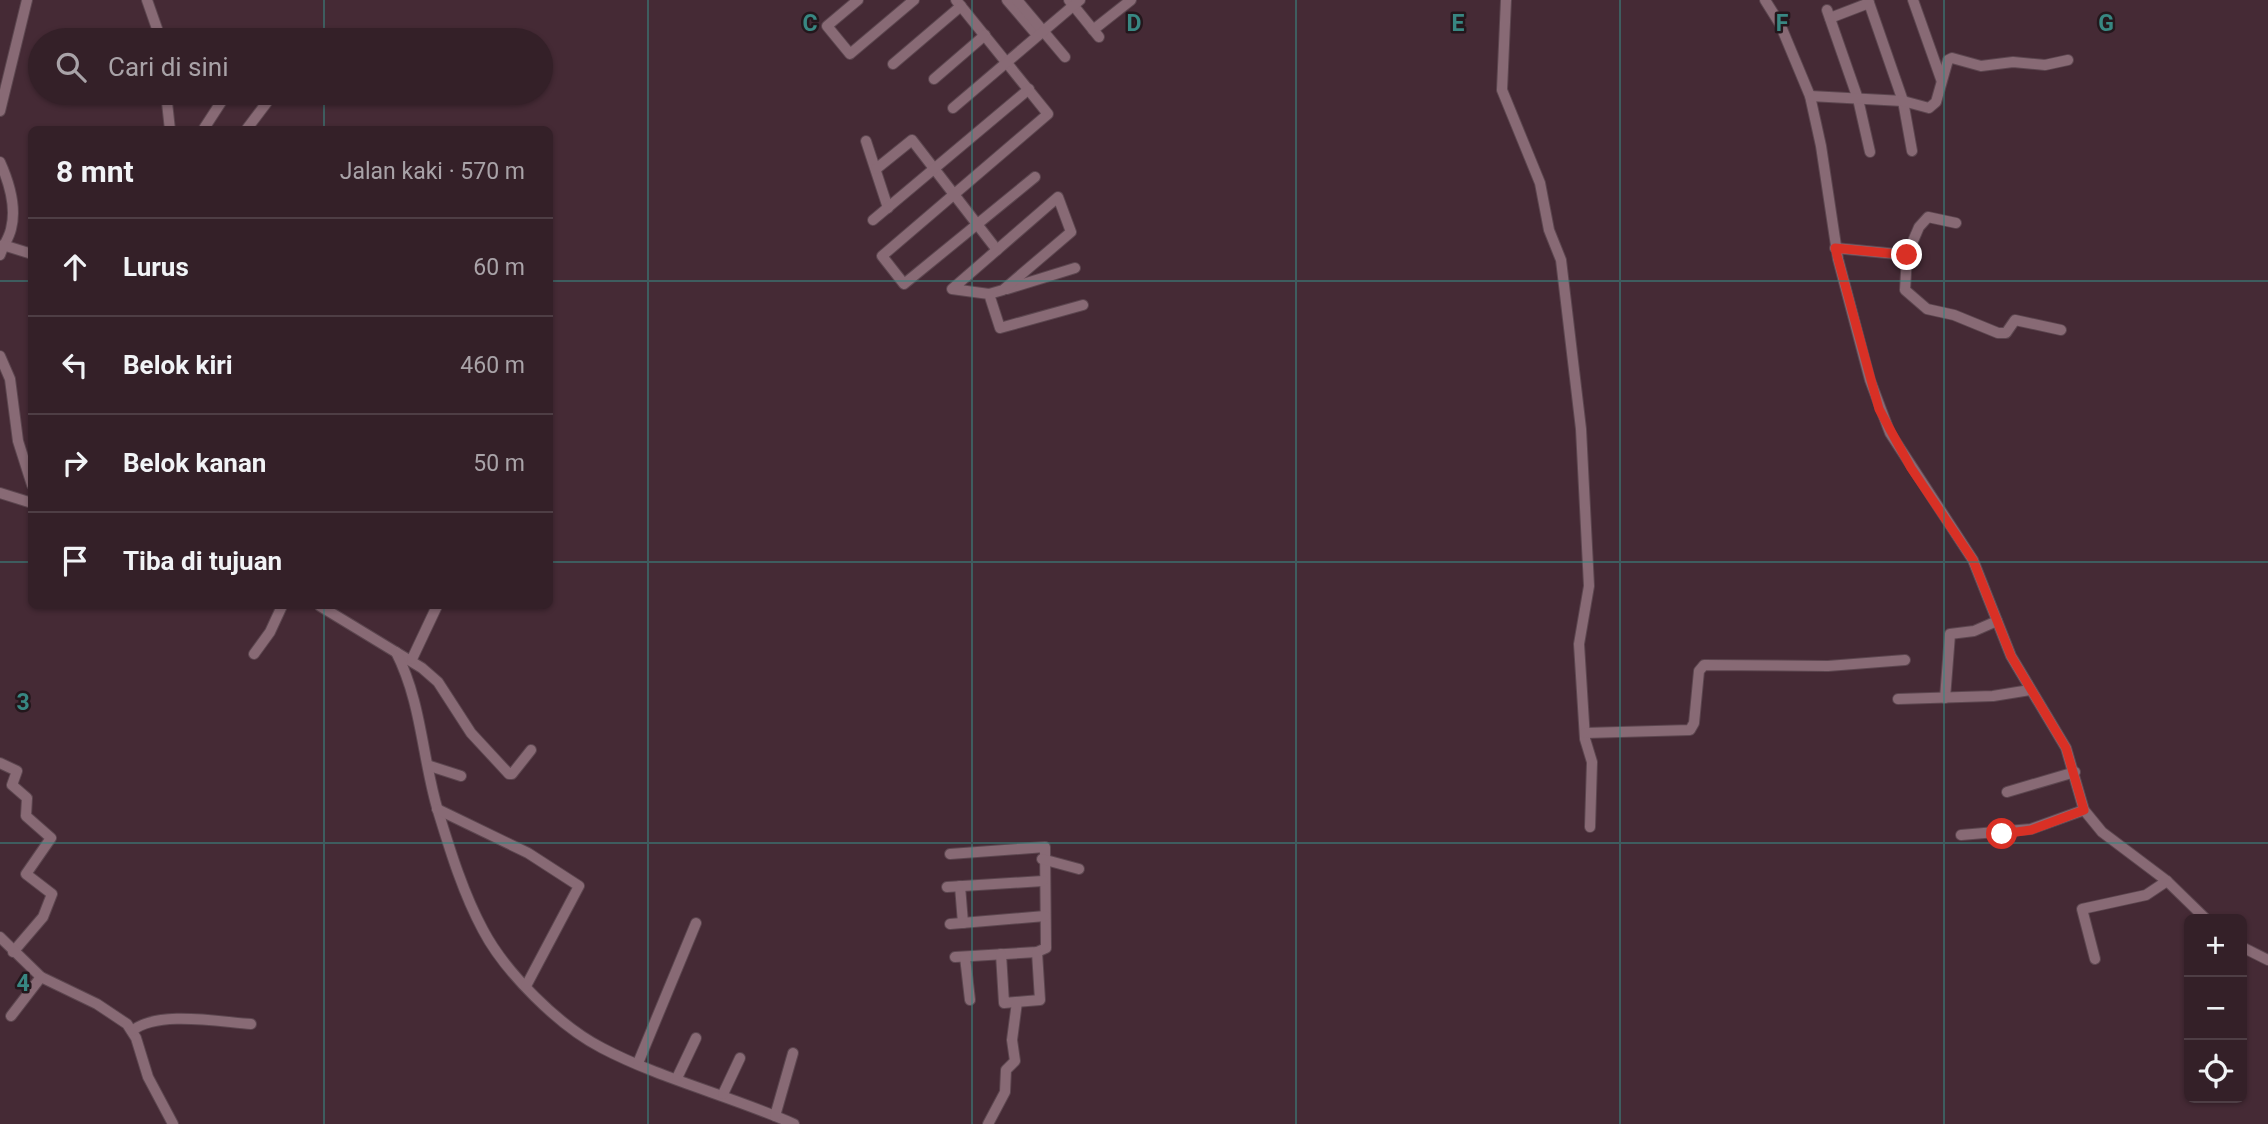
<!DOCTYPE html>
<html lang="id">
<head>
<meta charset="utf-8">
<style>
	:root { --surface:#342028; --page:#3c2830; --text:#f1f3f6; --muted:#a9a3a8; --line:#4e3e45 }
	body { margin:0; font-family:Roboto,sans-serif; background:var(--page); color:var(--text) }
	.controls { position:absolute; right:21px; bottom:21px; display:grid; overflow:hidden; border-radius:10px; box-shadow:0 2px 5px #0004 }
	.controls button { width:63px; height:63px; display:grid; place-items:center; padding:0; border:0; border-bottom:2px solid var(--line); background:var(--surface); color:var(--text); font:35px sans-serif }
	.stop { position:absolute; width:21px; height:21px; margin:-16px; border:5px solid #d93025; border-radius:50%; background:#fff }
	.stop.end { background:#d93025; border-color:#fff; box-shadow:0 2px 7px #0008 }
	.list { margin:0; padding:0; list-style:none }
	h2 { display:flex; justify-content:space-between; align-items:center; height:91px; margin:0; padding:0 28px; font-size:30px }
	h2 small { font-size:23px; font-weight:400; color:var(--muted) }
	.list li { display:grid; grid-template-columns:46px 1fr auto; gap:21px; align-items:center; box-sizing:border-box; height:98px; padding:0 28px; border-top:2px solid var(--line) }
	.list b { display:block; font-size:26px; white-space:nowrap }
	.list em { font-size:23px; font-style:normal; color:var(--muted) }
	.icon { flex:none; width:38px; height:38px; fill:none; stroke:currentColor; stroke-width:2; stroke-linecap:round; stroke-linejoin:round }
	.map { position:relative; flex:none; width:2268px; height:1124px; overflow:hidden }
	.search { position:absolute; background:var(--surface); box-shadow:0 2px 5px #0004; left:28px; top:28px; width:525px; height:77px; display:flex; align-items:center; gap:18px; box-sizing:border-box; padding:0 24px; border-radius:38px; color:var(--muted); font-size:26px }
	.panel { position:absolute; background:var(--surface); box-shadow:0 2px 5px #0004; left:28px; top:126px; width:525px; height:483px; border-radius:10px }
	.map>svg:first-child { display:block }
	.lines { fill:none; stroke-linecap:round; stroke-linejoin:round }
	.minor-casing { stroke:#5c464f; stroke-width:12 }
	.minor { stroke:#886a75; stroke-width:10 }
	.route { stroke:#d93025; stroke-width:9 }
	.grid { fill:none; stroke:#388782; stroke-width:2; stroke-opacity:0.55 }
	.grid-label { font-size:23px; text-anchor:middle; font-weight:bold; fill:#388782; stroke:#23171c; stroke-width:5; stroke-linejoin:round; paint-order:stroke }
</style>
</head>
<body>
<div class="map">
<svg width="2268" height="1124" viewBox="0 0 2268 1124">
	<rect width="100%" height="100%" fill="#452a35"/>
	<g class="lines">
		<g class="minor-casing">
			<g id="minor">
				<polyline points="147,0 161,40"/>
				<polyline points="858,0 827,26 850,54 914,0"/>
				<polyline points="956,0 1048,114 882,256 904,284 1035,177"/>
				<polyline points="1007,0 1037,35"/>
				<polyline points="1017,0 1065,57"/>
				<polyline points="1069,0 1099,37"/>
				<polyline points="1506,0 1502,90 1540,183 1549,230 1561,260 1581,429 1589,586 1579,644 1585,739 1592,762 1590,827"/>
				<polyline points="1765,0 1780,24 1810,96 1821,146 1838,259 1870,380 1890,433 1973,560 2011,656 2066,748 2084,810 2102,832 2167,881 2206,919"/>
				<polyline points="1868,0 1903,101 1912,151"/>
				<polyline points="1913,0 1941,79"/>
				<polyline points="1827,10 1858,99 1870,152"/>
				<polyline points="1830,18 1869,3"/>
				<polyline points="1093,30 1131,0"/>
				<polyline points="893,64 961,6"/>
				<polyline points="934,79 985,35"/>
				<polyline points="166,93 170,130"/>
				<polyline points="1810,96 1903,101 1929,108 1936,102 1948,60 1952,58 1981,66 2013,62 2045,65 2068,60"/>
				<polyline points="953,108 1080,0"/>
				<polyline points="0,111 27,0"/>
				<polyline points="203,130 227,93"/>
				<polyline points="246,130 274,93"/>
				<polyline points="866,141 888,208"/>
				<path d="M0,162C9,182 17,206 11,229C9,238 3,246 0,255"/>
				<polyline points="876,169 912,140 997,250"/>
				<polyline points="873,220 1029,89"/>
				<polyline points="3,245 32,254"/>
				<polyline points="1835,248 1907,255 1919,227 1928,217 1956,223"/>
				<polyline points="1907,255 1905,290 1927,309 1954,315 1998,333 2006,333 2015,320 2061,330"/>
				<polyline points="1007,289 1075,268"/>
				<polyline points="989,294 1003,290 1071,232 1058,197 952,289 989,294 1000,328 1083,305"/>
				<polyline points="0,356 10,379 18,441 32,485"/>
				<polyline points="0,493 32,503"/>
				<polyline points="320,606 422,668 438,682 471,733 509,774 512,774 531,750"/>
				<path d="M396,652C422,703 422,758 438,811C450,850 463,893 483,930C505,972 559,1026 602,1048C661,1079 731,1096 794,1124"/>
				<polyline points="254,654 270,632 282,606"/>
				<polyline points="412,659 437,606"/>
				<polyline points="1945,698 1950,634 1974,631 1997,621"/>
				<polyline points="1898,699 1993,696 2030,690"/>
				<polyline points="1585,733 1690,730 1694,723 1699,671 1704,665 1828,666 1905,660"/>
				<polyline points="0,763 17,771 12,785 27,798 26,816 51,838 26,874 52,894 43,917 13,952"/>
				<polyline points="430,766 461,776"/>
				<polyline points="2007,792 2075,772"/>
				<polyline points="437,809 528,853 579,886 526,986"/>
				<polyline points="1961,835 2031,829 2084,810"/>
				<polyline points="950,854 1045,847 1046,948 1037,952 955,957"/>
				<polyline points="1042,859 1079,869"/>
				<polyline points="960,886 963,923"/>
				<polyline points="947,887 1043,881"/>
				<polyline points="950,924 1045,916"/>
				<polyline points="0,937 41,977 97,1004 127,1024 136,1038 148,1077 173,1124"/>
				<polyline points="2242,947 2268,960"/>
				<polyline points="1001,954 1004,1003 1040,1000 1037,952"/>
				<polyline points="965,957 970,1000"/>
				<polyline points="2095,959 2082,909 2146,895 2167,881"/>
				<polyline points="11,1016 41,977"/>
				<path d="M132,1031C157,1010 220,1022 251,1024"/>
				<polyline points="638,1063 696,923"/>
				<polyline points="677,1078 696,1038"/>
				<polyline points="723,1094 740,1058"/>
				<polyline points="775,1116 793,1053"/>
				<polyline points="988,1124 1005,1092 1006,1070 1015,1061 1012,1040 1017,1002"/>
			</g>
		</g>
		<use href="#minor" class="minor"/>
	</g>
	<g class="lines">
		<polyline class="route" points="1907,255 1835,248 1879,409 1911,468 1973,560 2011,656 2066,748 2084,810 2031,830 2002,834"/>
	</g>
	<path class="grid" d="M324,0V40M648,0V1124M972,0V1124M1296,0V1124M1620,0V1124M1944,0V1124M324,93V130M0,281H32M550,281H2268M0,562H32M550,562H2268M324,606V1124M0,843H2268"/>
	<g class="grid-label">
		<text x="810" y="31">C</text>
		<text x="1134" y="31">D</text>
		<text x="1458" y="31">E</text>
		<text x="1782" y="31">F</text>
		<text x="2106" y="31">G</text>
		<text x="23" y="710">3</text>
		<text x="23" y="991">4</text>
	</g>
</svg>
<div class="controls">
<button>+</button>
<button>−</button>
<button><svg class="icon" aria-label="locate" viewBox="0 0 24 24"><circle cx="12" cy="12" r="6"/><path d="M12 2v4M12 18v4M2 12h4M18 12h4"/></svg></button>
</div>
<div class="stop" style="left:2002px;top:834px"></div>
<div class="stop end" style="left:1907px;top:255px"></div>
<div class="search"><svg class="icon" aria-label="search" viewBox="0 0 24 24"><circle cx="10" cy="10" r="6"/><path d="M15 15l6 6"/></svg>Cari di sini</div>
<section class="panel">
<h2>8 mnt<small>Jalan kaki · 570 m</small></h2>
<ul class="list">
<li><svg class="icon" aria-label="ahead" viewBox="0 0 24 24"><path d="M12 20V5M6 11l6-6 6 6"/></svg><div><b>Lurus</b></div><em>60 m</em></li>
<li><svg class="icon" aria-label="left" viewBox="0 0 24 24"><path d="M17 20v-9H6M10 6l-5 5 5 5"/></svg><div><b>Belok kiri</b></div><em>460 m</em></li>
<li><svg class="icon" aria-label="right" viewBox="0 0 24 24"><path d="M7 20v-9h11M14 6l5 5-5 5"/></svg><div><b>Belok kanan</b></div><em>50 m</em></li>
<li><svg class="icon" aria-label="arrive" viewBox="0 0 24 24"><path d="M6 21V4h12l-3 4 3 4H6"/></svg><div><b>Tiba di tujuan</b></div></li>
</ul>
</section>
</div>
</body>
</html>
